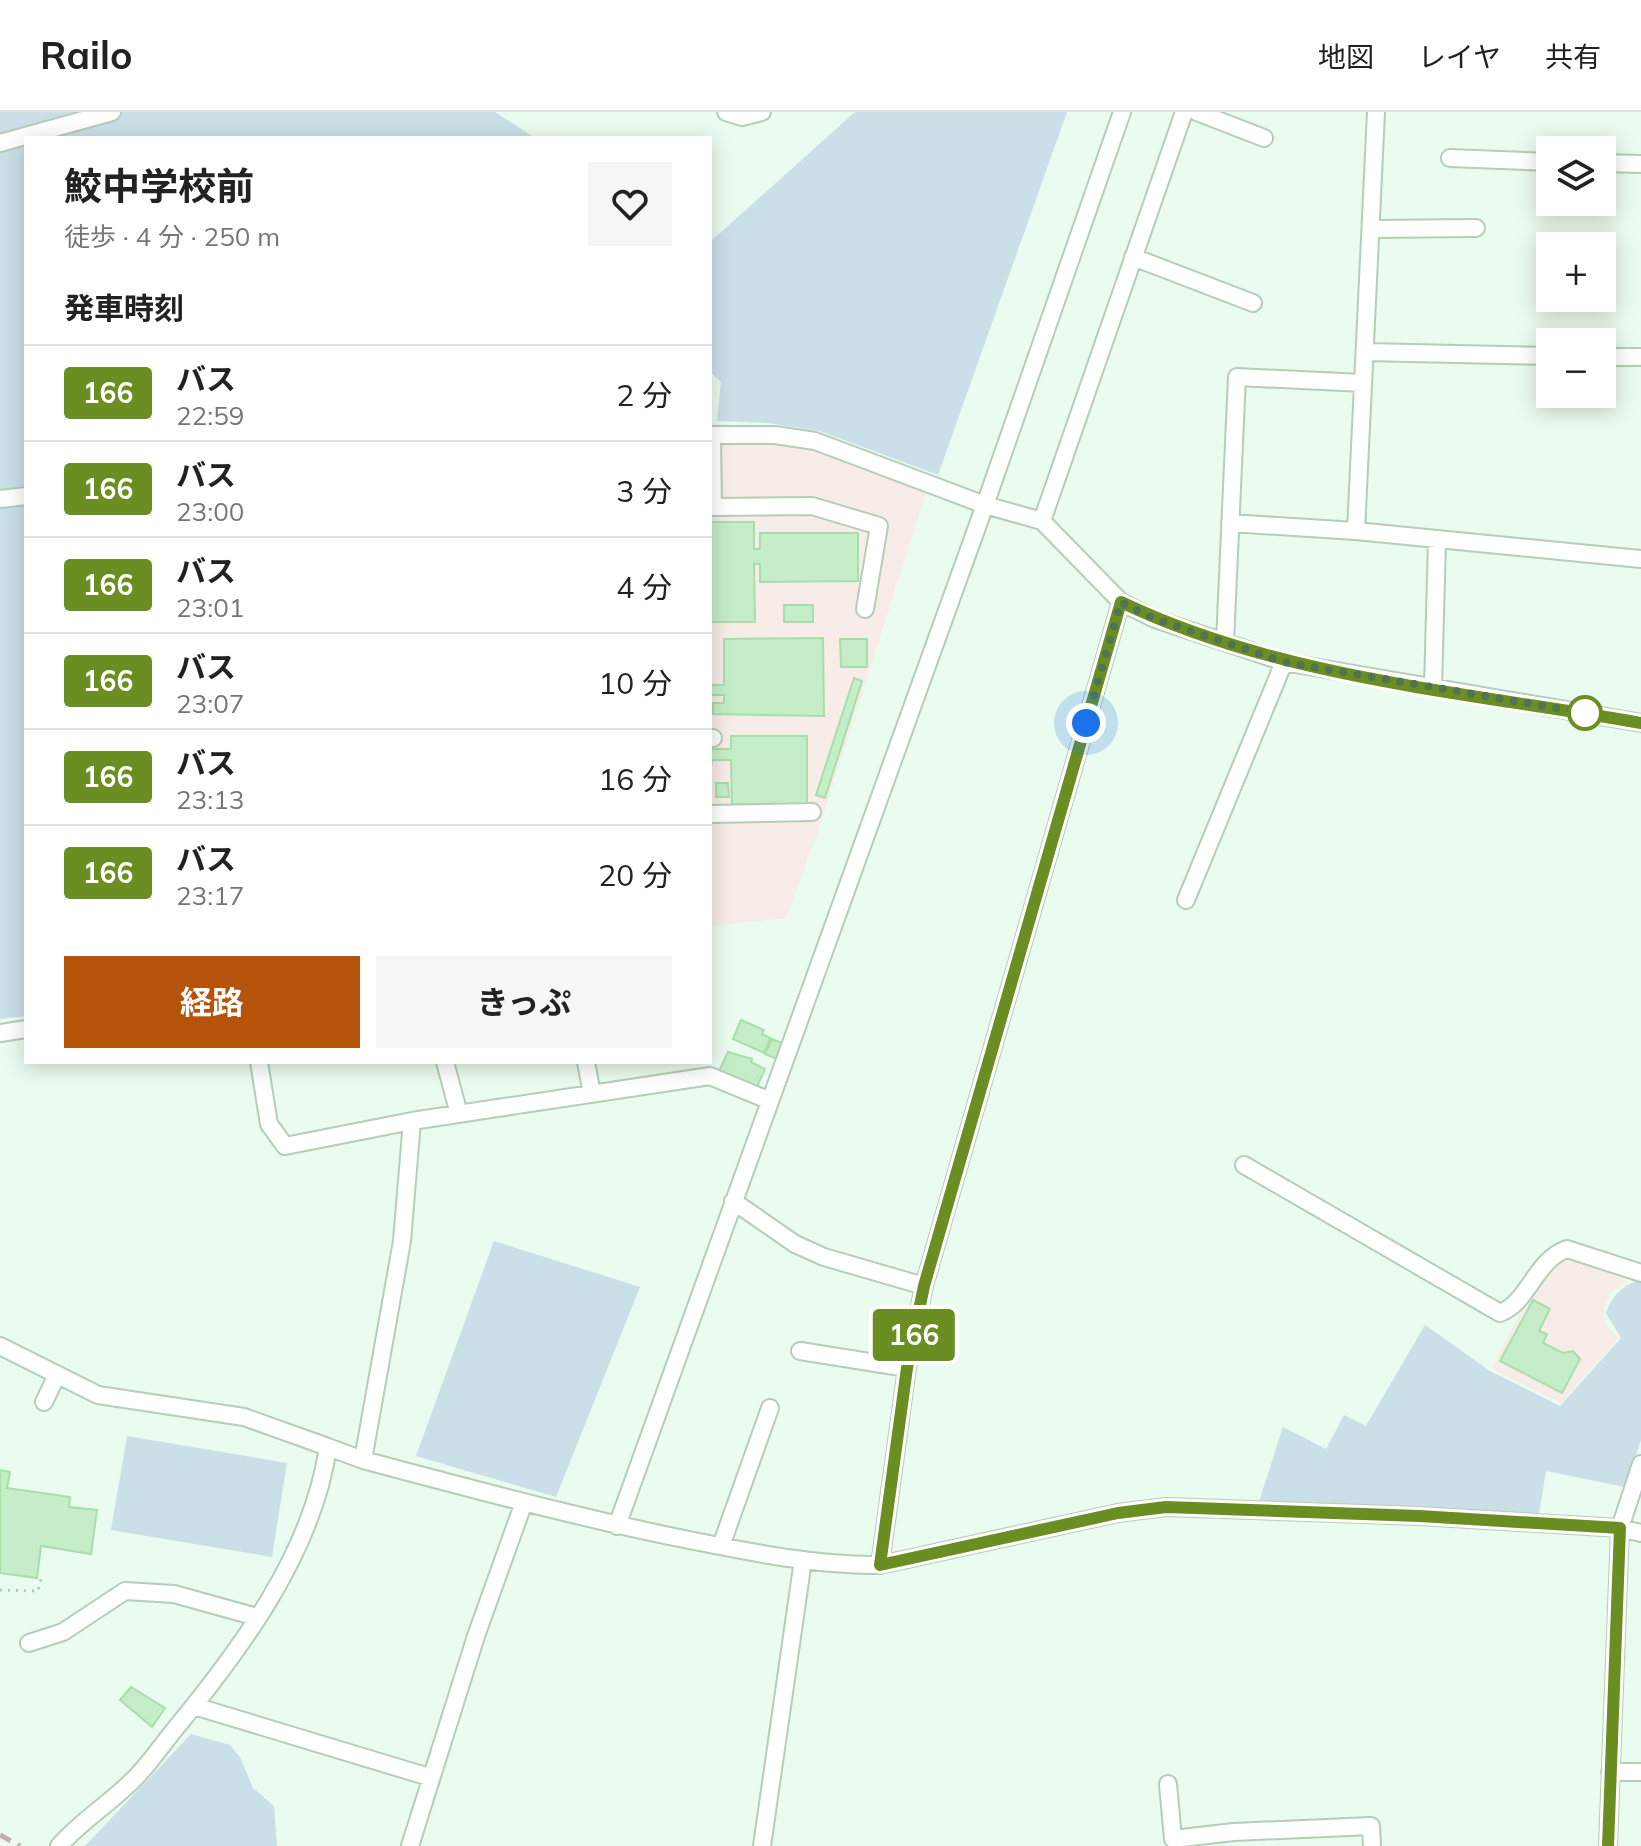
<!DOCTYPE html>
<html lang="ja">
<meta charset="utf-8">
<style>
body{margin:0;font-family:Mulish,"Noto Sans JP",sans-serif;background:#f6f6f6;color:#222;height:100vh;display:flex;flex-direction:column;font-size:30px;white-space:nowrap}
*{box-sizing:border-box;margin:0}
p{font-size:26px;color:#767676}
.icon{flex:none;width:44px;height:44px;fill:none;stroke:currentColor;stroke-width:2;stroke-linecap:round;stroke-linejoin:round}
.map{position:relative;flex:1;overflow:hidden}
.sheet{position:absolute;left:24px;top:24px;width:688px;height:928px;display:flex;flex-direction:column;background:#fff;border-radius:0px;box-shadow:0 4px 20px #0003}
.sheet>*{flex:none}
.badge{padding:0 16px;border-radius:6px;font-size:28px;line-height:52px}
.fabs{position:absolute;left:1536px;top:24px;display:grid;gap:16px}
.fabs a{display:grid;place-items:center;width:80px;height:80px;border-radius:0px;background:#fff;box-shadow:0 4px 20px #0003;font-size:40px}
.you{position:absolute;width:40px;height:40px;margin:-20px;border:6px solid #fff;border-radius:50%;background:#1a73e8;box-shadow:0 0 0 12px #1a73e833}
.map>.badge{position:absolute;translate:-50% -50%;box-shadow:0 0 0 4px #fff}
h2{padding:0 40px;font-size:30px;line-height:72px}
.round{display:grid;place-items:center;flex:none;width:84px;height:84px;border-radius:0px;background:#f6f6f6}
.overview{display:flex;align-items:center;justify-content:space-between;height:136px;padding:0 40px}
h1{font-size:38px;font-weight:700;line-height:60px}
.cta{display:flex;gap:16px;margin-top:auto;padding:16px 40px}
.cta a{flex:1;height:92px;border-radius:0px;background:#b45309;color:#fff;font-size:32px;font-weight:700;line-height:92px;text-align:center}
.cta a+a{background:#f6f6f6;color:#222}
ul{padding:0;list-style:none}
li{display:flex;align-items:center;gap:24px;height:96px;padding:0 40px;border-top:2px solid #e0e0e0}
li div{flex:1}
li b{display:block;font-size:30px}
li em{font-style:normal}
li .badge{min-width:88px;font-weight:700;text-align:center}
header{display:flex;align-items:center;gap:48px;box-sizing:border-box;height:112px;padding:0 40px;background:#fff;border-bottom:2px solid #e0e0e0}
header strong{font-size:38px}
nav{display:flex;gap:44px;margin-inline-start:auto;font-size:28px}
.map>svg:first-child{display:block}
</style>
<header>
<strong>Railo</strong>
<nav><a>地図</a><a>レイヤ</a><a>共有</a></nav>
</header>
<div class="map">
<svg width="1641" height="1734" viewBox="0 0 1641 1734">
<rect width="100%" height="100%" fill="#eafbef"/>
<path fill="#f7ece7" d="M 710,323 L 775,323 L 929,371 L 817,723 L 786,806 L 710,814 Z
M 1571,1146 L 1627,1169 L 1608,1183 L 1603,1202 L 1605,1212 L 1619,1226 L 1561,1291 L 1491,1256 L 1542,1161 Z"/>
<path fill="#cadfe8" d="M 0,0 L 495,0 L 535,26 L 26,26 L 26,904 L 0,907 Z
M 855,0 L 1067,0 L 938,363 L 820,319 L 768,311 L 717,309 L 721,270 L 710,260 L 710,130 Z
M 494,1129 L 640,1175 L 556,1385 L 416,1344 Z
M 1641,1168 L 1641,1328 L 1625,1375 L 1546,1359 L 1539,1402 L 1258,1393 L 1283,1315 L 1326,1337 L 1344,1303 L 1366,1314 L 1425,1213 L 1490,1259 L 1560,1294 L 1621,1226 L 1606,1201 C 1613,1183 1622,1173 1641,1168 Z
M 127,1324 L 287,1351 L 272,1445 L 111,1418 Z
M 191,1622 L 230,1633 L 240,1645 L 253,1676 L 274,1694 L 277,1734 L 85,1734 Z"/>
<path fill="#c5eec8" stroke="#a6dfaa" stroke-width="2" d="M 710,410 L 754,410 L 754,437 L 760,437 L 760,421 L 858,421 L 858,469 L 760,470 L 760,452 L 754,452 L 755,510 L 710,510 Z
M 784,493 L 813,493 L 813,510 L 784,510 Z
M 823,526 L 824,604 L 713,602 L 713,591 L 724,591 L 724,583 L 710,583 L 710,573 L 724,573 L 724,527 Z
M 840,527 L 867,527 L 867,555 L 841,555 Z
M 854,566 L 862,569 L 825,686 L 816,683 Z
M 731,624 L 807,624 L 807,692 L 732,692 L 731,648 L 712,648 L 710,664 L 710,637 L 731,637 Z
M 716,671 L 728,671 L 729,685 L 716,685 Z
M 741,908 L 764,918 L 762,922 L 770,926 L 764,941 L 733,927 Z
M 772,927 L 784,932 L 777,947 L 765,942 Z
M 728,940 L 752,947 L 751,950 L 765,957 L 757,975 L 719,959 Z
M 1533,1188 L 1550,1197 L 1539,1219 L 1547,1222 L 1543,1231 L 1563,1241 L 1573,1239 L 1580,1247 L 1562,1281 L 1500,1249 Z
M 0,1358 L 10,1360 L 7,1376 L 70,1385 L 69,1395 L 97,1398 L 91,1442 L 41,1434 L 37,1466 L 0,1461 Z
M 131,1575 L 165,1596 L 152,1615 L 120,1588 Z"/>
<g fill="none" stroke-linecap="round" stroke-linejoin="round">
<defs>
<path id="minor" d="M 726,0 L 742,5 L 762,0
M 1197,0 L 1264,26
M 0,31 L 112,0
M 1450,46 L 1550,50
M 1602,51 L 1641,52
M 1372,117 L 1476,116
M 1133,145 L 1253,191
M 1365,240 L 1550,244
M 1602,245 L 1641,245
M 710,323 L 775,323 L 815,329 L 985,393 L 1042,409 L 1121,490 L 1155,507 L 1284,550 L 1641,611
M 712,323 L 713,395 L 812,394 L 879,414 L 865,497
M 0,387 L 26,384
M 1042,409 L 1184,0
M 1230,411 L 1356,419 L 1641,447
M 1356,419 L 1376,0
M 1225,530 L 1237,265 L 1363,271
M 1433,575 L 1437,430
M 710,626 L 713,626
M 710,702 L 812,700
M 1186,788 L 1284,550
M 0,921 L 26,917
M 259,950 L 269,1012 L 285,1034 L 412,1009 L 710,964 L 768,988
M 445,950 L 459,1002
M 586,950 L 592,982
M 1244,1053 L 1500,1201 C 1529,1190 1535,1148 1567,1137 L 1641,1161
M 733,1089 L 795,1132 L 824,1145 L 924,1174
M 0,1234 L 98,1283 L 244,1305 L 328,1335 C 313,1440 241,1537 175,1617 C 161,1634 148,1654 132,1669 C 109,1692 81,1709 59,1734
M 800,1239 L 907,1256
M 44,1290 L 57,1263
M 328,1335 L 363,1348 C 473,1377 582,1407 694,1429 C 755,1441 818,1454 880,1453 L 1118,1401 L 1166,1395 L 1419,1404 L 1620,1416 L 1641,1421
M 363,1348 L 402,1129 L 412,1009
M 617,1414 L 985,393 L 1122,0
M 721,1434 L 770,1296
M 880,1453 L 907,1256 L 924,1174 L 1121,490
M 29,1531 L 63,1520 L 125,1479 L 174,1482 L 257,1505
M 194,1594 L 429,1665
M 1610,1660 L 1641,1660
M 1168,1672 L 1173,1727 L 1234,1720 L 1371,1714 L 1372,1734
M 410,1734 L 476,1524 L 524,1390
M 762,1734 L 803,1448
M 1608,1734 L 1620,1416 L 1641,1352"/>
</defs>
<use href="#minor" stroke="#b4ceb7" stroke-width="20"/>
<path stroke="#a7d3aa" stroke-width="3" stroke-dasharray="2 6" stroke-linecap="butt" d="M 0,1478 L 38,1479 L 41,1467"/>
<use href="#minor" stroke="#fff" stroke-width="16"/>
<path stroke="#c4afa9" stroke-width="5" stroke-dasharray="12 8" stroke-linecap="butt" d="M 0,1723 L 20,1734"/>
</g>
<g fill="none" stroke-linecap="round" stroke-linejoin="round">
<defs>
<path id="line" d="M 1608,1734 L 1620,1416 L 1419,1404 L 1166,1395 L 1118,1401 L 880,1453 L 907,1256 L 924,1174 L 1121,490 C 1282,567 1467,580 1641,611"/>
</defs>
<use href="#line" stroke="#fff" stroke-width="18"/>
<use href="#line" stroke="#6b8e23" stroke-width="12"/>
<path stroke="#507451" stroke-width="8" stroke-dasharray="0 14.4" d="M 1086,611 L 1121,490 L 1155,507 L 1284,550 L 1585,601"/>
</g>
<circle fill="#fff" stroke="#6b8e23" stroke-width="4" cx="1585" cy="601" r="16"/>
</svg>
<div class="fabs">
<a><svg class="icon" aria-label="layers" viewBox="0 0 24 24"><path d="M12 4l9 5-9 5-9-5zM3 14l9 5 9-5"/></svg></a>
<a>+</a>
<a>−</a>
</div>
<div class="you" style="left:1086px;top:611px"></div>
<b class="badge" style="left:914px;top:1223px;background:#6b8e23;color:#fff">166</b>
<section class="sheet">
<div class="overview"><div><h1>鮫中学校前</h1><p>徒歩 · 4 分 · 250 m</p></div><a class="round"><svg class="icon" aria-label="heart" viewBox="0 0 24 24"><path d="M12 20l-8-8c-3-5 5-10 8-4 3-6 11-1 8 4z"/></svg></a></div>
<h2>発車時刻</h2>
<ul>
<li><span class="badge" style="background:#6b8e23;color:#fff">166</span><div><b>バス</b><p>22:59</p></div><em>2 分</em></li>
<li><span class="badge" style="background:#6b8e23;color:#fff">166</span><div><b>バス</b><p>23:00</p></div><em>3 分</em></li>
<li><span class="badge" style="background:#6b8e23;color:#fff">166</span><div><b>バス</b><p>23:01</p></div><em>4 分</em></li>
<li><span class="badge" style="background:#6b8e23;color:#fff">166</span><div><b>バス</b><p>23:07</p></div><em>10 分</em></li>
<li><span class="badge" style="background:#6b8e23;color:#fff">166</span><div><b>バス</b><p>23:13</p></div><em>16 分</em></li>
<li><span class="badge" style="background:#6b8e23;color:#fff">166</span><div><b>バス</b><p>23:17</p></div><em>20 分</em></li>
</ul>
<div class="cta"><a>経路</a><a>きっぷ</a></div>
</section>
</div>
